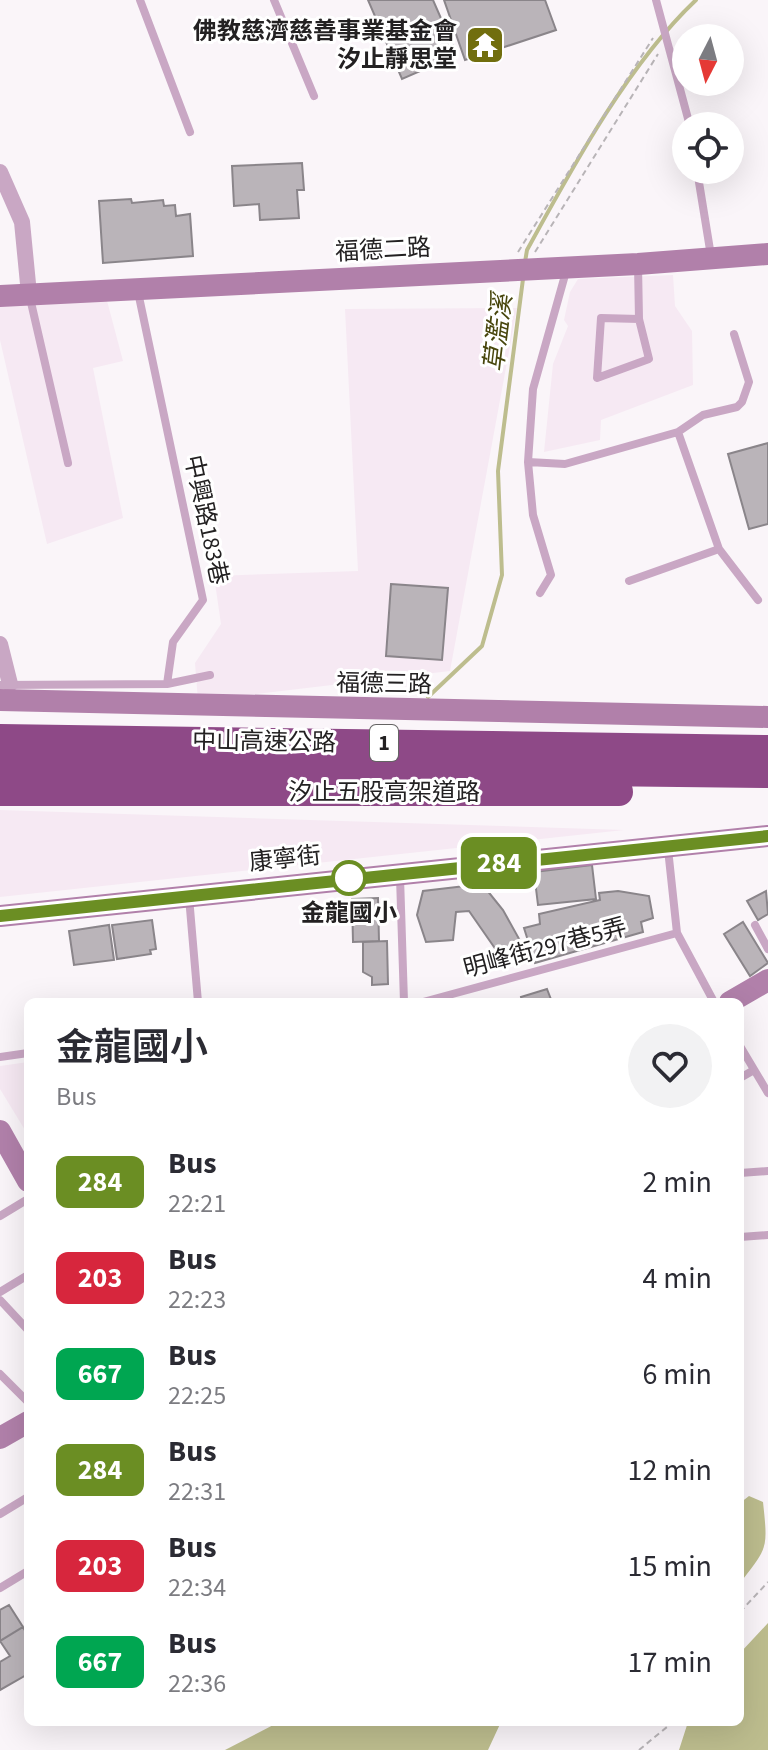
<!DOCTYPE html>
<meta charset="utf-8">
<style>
body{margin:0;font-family:"Source Sans 3","Noto Sans TC",sans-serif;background:#f2f2f3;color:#2b2b33;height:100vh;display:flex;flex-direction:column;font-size:30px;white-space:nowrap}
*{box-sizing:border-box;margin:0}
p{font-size:26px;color:#7c7c81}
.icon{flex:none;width:44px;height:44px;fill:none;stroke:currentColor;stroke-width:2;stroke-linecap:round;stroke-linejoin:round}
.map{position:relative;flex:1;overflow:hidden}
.panel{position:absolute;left:24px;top:998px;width:720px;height:728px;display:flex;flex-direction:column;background:#fff;border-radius:12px;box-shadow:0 8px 32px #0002}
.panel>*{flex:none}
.badge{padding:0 16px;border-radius:12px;font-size:28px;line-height:52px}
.needle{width:52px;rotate:186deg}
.fabs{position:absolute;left:672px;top:24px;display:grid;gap:16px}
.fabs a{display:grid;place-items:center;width:72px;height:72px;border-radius:50%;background:#fff;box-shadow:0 8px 32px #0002;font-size:40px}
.map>.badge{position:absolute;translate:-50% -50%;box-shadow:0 0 0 4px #fff}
.round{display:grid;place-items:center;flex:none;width:84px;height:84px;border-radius:42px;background:#f2f2f3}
.summary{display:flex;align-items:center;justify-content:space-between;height:136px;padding:0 32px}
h1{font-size:38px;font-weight:600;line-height:60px}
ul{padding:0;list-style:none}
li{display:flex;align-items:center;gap:24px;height:96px;padding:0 32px}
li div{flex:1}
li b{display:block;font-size:30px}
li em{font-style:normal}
li .badge{min-width:88px;font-weight:700;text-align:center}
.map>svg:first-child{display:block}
</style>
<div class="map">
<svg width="768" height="1750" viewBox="0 0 768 1750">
<rect width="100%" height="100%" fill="#faf5f9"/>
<path fill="#f6e9f3" d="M 673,275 L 675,306 L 692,331 L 693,385 L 601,420 L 600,440 L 544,452 L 553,364 L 568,326 L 564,320 L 570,292 L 578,279 Z
M 106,297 L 123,361 L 93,368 L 123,518 L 47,544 L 0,340 L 0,305 Z
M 517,308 L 450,671 L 198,701 L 195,663 L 221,624 L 214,576 L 358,571 L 345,309 Z
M 0,810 L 624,830 L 0,897 Z
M 28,1062 L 28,1135 L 0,1089 L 0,1066 Z"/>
<path fill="#bdbd8e" d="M 749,1496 L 763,1502 C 768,1549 768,1547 740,1583 L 740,1503 Z
M 768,1623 L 768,1750 L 679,1750 L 688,1722 L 740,1722 L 740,1653 Z
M 279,1722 L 501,1722 L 488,1750 L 225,1750 Z"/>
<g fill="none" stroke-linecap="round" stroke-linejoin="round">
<path stroke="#bdbd8e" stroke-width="4" d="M 525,262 L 527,250 C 572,168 628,64 696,0
M 428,697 L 482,646 L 502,575 L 498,471 L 523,279"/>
</g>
<path fill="#bab4b9" stroke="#8a858a" stroke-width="2" d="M 368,0 L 433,0 L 457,55 L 402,79 Z
M 444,0 L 545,0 L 556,30 L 465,60 Z
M 302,163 L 304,190 L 297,190 L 299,218 L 260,220 L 259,204 L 234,206 L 232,166 Z
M 131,199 L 132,203 L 163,200 L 164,206 L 175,205 L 176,216 L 190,214 L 193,256 L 103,263 L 99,201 Z
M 768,443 L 768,524 L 749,529 L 728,454 Z
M 391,584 L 448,588 L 442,660 L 386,656 Z
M 592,865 L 596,899 L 538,905 L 534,872 Z
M 482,884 L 503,910 L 523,946 L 501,957 L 469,911 L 456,912 L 453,940 L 426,942 L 417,915 L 423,891 Z
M 618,891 L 649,896 L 653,918 L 641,922 L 643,932 L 535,963 L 524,928 L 540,924 L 539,914 L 600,900 L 599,893 Z
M 766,891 L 768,914 L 758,920 L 747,901 Z
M 378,898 L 379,941 L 353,942 L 352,899 Z
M 152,920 L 156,949 L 150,950 L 151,954 L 117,959 L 112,925 Z
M 743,922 L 768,963 L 750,976 L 724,934 Z
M 109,925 L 114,960 L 74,965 L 69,931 Z
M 387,941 L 388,984 L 372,985 L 372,977 L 363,972 L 363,942 Z
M 547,989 L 552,1002 L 522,1002 L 521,997 Z
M 9,1605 L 23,1627 L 0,1641 L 0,1610 Z
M 23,1627 L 28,1636 L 28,1674 L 0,1690 L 0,1662 L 10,1656 L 0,1641 Z"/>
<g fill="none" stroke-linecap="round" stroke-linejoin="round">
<path stroke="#b8b4b7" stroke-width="2" stroke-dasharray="6 4" stroke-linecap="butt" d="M 518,252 L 653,38
M 535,252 L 658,54
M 740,1612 L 768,1582
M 639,1750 L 673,1722"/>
<path stroke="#c9a7c4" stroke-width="8" d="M 140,0 L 190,132
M 274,0 L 314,96
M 656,0 L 690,126
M 697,170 L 711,256
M 638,265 L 639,319 L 649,359 L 597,378 L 601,318 L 639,319
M 30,298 L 68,463
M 678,432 L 703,415 L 737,407 L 742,402 L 749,382 L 734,334
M 528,462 L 565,464 L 678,432 L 719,549 L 629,581
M 719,549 L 758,600
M 540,593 L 551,575 L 533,515 L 528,462 L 533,389 L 567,268
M 167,684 L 210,675
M 0,685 L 167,684 L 173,642 L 203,600 L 138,292
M 668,849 L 677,933 L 714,1002
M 400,877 L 404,1002
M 189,897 L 198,1002
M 755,925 L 768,949
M 423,1002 L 677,933
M 740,1046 L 768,1093
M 0,1057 L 28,1053
M 740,1078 L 754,1070
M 740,1173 L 768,1171
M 0,1216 L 28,1199
M 740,1237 L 768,1235
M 0,1292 L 28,1275
M 0,1300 L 28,1330
M 0,1374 L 28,1402
M 0,1514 L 28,1497
M 0,1588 L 28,1571"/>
<path stroke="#c9a7c4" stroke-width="16" d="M 0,172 L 22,222 L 29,294
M 0,644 L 10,684"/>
<path stroke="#b180aa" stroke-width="22" d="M 0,296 L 638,264 L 768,254
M 0,700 L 768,717
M 0,916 L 768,836
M 730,1002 L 768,980
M 0,1131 L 28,1181
M 0,1438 L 28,1422"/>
<path stroke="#8e4987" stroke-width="28" d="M 0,738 L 768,749
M 0,765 L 768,774
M 0,792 L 619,792"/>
</g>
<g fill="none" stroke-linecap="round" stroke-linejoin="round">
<defs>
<path id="line" d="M 0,916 L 768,836"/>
</defs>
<use href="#line" stroke="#fff" stroke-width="18"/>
<use href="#line" stroke="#6b8e23" stroke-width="12"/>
</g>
<defs>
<symbol id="temple-square" viewBox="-11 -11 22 22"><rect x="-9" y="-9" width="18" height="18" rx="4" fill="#716e0e" stroke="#fff"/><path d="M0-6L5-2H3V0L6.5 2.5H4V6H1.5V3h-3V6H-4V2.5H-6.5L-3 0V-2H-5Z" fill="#fff"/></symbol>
</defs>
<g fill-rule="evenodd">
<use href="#temple-square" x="463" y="23" width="44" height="44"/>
</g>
<circle fill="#fff" stroke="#6b8e23" stroke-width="4" cx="349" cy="878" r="16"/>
<g text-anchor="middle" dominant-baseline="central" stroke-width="6" stroke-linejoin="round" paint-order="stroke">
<rect fill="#fff" stroke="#656464" stroke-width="2" x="370" y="725" width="28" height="36" rx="6"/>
<g font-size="22" font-weight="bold" fill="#232122">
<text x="384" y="743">1</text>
</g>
<g font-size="24" font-weight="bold" fill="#232122" stroke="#fff" text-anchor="end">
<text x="457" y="31">佛教慈濟慈善事業基金會<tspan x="457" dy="28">汐止靜思堂</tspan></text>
</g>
<g font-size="24" fill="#232122" stroke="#fff">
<text transform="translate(383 250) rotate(-3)">福德二路</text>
<text transform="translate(206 520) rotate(78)">中興路183巷</text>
<text transform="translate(384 684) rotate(1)">福德三路</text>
<text transform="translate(264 742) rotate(1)">中山高速公路</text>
<text x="384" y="792">汐止五股高架道路</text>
<text transform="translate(285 859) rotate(-6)">康寧街</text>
<text transform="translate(545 948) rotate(-15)">明峰街297巷5弄</text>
</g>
<g font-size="24" font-weight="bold" fill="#232122" stroke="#fff">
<text x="349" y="913">金龍國小</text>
</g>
<g font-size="26" font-style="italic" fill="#48460d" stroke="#fff">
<text transform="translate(498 333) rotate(-83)">草濫溪</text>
</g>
</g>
</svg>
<div class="fabs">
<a><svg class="needle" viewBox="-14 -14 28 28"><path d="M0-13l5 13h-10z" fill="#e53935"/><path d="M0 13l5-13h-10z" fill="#7c7c81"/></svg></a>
<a><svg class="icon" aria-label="locate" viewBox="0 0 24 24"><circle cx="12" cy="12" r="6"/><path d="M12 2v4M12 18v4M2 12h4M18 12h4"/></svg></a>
</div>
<b class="badge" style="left:499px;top:863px;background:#6b8e23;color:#fff">284</b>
<section class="panel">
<div class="summary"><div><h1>金龍國小</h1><p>Bus</p></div><a class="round"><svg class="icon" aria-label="heart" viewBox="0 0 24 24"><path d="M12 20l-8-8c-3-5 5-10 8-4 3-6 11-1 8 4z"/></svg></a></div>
<ul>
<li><span class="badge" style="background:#6b8e23;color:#fff">284</span><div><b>Bus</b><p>22:21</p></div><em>2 min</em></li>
<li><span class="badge" style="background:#d7263d;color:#fff">203</span><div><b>Bus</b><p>22:23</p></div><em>4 min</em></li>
<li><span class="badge" style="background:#00a651;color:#fff">667</span><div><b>Bus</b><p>22:25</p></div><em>6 min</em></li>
<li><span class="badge" style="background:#6b8e23;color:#fff">284</span><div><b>Bus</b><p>22:31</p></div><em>12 min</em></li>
<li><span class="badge" style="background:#d7263d;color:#fff">203</span><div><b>Bus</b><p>22:34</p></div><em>15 min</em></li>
<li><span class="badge" style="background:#00a651;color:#fff">667</span><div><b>Bus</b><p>22:36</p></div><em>17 min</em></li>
</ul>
</section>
</div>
